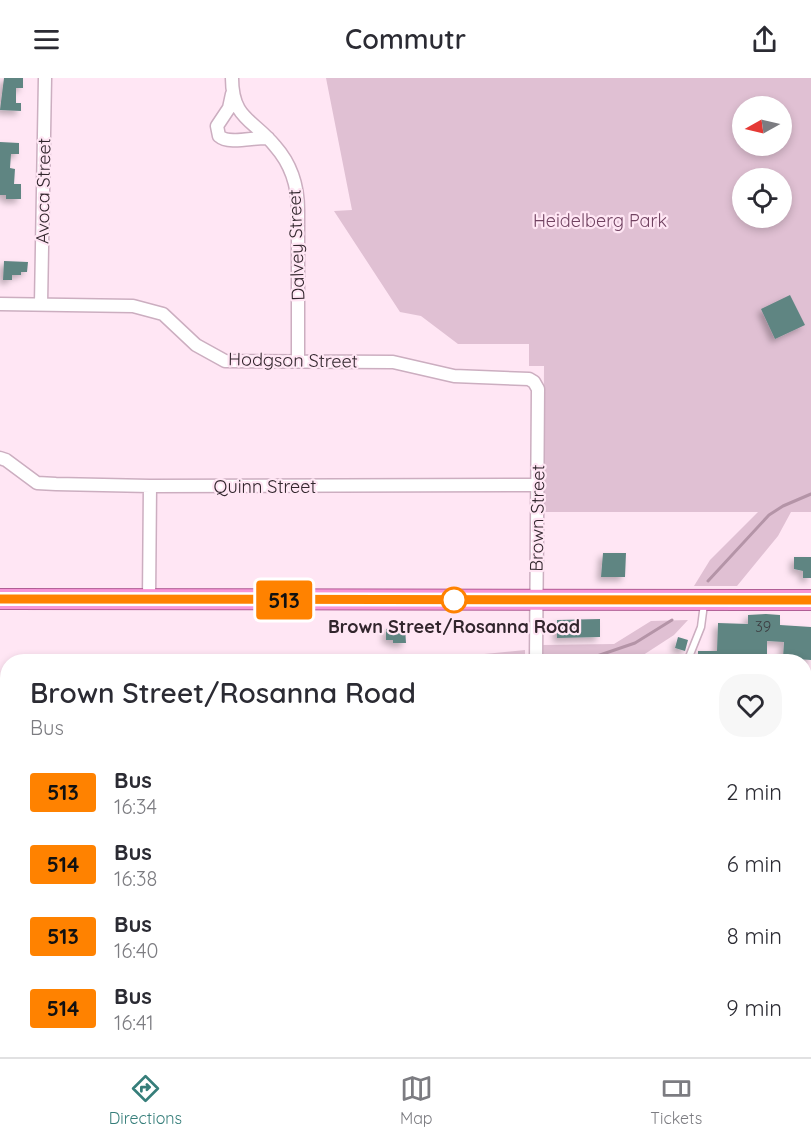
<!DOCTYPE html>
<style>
body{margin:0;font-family:Quicksand,sans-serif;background:#f7f7f7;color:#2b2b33;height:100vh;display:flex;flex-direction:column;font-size:22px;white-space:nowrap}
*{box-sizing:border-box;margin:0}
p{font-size:20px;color:#7c7c81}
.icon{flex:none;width:33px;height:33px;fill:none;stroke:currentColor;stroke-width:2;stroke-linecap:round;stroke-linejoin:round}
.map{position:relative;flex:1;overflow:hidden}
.details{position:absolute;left:0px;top:576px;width:812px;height:404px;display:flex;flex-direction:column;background:#fff;border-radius:24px 24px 0 0;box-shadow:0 3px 9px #0003}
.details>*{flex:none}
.badge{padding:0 12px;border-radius:4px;font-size:21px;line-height:39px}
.needle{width:39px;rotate:262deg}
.buttons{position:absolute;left:732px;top:18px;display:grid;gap:12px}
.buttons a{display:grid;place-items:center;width:60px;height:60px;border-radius:50%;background:#fff;box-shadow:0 3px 9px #0003;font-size:30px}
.map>.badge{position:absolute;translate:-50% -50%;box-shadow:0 0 0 3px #fff}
.round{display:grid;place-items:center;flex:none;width:63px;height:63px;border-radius:24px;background:#f7f7f7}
.overview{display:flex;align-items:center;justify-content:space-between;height:102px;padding:0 30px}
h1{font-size:28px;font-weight:600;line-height:45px}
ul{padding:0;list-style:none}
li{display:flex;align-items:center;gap:18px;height:72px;padding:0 30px}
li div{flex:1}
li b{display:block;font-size:22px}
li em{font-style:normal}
li .badge{min-width:66px;font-weight:700;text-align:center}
header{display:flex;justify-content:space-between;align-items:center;height:78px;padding:0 30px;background:#fff;font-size:27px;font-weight:600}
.tabs{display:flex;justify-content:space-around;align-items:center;height:84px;border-top:2px solid #e1e1e2;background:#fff;font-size:16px;color:#7c7c81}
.tabs a{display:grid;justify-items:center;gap:3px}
.tabs .current{color:#367e7a}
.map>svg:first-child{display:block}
</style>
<header><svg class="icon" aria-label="menu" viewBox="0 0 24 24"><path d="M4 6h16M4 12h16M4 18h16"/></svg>Commutr<svg class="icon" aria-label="share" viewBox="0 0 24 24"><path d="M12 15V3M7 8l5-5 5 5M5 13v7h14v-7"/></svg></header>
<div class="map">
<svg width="811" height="979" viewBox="0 0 811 979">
<defs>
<filter id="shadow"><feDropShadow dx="-4" dy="4" stdDeviation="3" flood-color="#0004"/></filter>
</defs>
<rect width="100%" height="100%" fill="#ffe6f4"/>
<path fill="#e0c0d3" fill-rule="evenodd" d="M 326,0 L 811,0 L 811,434 L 791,434 L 778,458 L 737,508 L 694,508 L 710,482 L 758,434 L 543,434 L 544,288 L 529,288 L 529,266 L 458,266 L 421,238 L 400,234 L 334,133 L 352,132 ZM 742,28 L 782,28 L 782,68 L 742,68 ZM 742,100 L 782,100 L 782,140 L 742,140 Z
M 688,542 L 674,557 L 634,583 L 542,583 L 542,567 L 614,566 L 651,543 Z
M 525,572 L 525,583 L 433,583 L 433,581 Z
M 7,674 L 7,702 L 3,707 L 2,679 Z"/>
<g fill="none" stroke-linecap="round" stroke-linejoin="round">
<path stroke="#b494a7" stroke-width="3" d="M 708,503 L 769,437 L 783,428 L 811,416
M 551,579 L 597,578 L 635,565 L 672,542
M 495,584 L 521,578"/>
</g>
<path fill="#5f8582" filter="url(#shadow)" d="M 4,0 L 23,0 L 23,10 L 16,10 L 16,25 L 21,25 L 21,33 L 0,32 Z
M 0,64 L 19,65 L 19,76 L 11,76 L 10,90 L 15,91 L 14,106 L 21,106 L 21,121 L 6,121 L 6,117 L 0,117 Z
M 4,183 L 28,184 L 27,194 L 21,194 L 21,197 L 12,197 L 12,202 L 3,202 Z
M 790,217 L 805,247 L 775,261 L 761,231 Z
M 603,475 L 626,475 L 625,499 L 601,499 Z
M 794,479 L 811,479 L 811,500 L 803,500 L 803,493 L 794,491 Z
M 766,536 L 780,537 L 780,547 L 811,549 L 811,582 L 783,580 L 784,564 L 767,563 L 767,584 L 727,582 L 727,584 L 698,584 L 698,573 L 717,573 L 718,545 L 748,546 L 748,537 Z
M 600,541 L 600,559 L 557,560 L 557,542 Z
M 392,550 L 405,550 L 406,565 L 393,565 L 393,562 L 386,562 L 386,551 Z
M 678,559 L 688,562 L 685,573 L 675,570 Z"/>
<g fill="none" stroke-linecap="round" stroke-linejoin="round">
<defs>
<path id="service" d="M 687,584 L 701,549 L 704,526"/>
<path id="minor" d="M 232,0 C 232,41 253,41 275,68 C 291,86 298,109 298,132 L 298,282
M 232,16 L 229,30 L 217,48 L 219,58 C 229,67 254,59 268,60
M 0,226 L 133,228 L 163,236 L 196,267 L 225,283 L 393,284 L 454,298 L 529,301 L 534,304 L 538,311 L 536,584
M 41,226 L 45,0
M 0,380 L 6,382 L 37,405 L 56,406 L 150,408 L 538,407
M 149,522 L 150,408
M 533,972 L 533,979
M 55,979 L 55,972
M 161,979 L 259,972
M 450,979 L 450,972"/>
<path id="tertiary" d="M 0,847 L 8,847
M 804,847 L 811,846"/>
<path id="trunk" d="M 0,521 L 811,522"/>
</defs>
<use href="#service" stroke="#ccaec0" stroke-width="9"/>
<use href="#minor" stroke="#ccaec0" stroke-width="15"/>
<use href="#tertiary" stroke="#ccaec0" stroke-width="16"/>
<use href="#trunk" stroke="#b15e95" stroke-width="22"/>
<use href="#service" stroke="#fff" stroke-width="6"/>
<use href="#minor" stroke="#fff" stroke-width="12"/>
<use href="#tertiary" stroke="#fff" stroke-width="14"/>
<use href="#trunk" stroke="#f796d7" stroke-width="20"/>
</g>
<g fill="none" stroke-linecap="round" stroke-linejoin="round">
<defs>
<path id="line" d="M 0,521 L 811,522"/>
</defs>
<use href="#line" stroke="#fff" stroke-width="14"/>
<use href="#line" stroke="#ff8200" stroke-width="9"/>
</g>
<circle fill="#fff" stroke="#ff8200" stroke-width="3" cx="454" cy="522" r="12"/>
<g text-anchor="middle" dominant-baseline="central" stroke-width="4.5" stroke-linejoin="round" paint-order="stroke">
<g font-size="15" fill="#3d3e42">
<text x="763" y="548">39</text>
</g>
<g font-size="18" fill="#32262d" stroke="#ffe6f4">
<text transform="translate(43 113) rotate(-89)">Avoca Street</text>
<text transform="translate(296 167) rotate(-92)">Dalvey Street</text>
<text transform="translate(293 282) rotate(1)">Hodgson Street</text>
<text x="265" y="408">Quinn Street</text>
<text transform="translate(537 440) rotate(-89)">Brown Street</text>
</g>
<g font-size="18" fill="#714361" stroke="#ffe6f4">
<text x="600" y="142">Heidelberg Park</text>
</g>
<g font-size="18" font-weight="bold" fill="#32262d" stroke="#ffe6f4">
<text x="454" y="548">Brown Street/Rosanna Road</text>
</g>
</g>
</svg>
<div class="buttons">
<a><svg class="needle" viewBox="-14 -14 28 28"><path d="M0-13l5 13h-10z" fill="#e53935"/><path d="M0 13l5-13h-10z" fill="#7c7c81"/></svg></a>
<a><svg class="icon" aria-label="locate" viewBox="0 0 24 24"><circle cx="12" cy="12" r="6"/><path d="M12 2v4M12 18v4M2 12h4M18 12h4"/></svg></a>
</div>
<b class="badge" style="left:284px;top:522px;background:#ff8200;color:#111">513</b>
<section class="details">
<div class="overview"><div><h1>Brown Street/Rosanna Road</h1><p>Bus</p></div><a class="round"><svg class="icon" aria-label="heart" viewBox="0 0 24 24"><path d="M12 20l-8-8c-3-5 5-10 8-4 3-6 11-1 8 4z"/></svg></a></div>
<ul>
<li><span class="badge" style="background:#ff8200;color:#111">513</span><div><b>Bus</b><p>16:34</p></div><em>2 min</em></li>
<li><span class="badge" style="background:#ff8200;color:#111">514</span><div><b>Bus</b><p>16:38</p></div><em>6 min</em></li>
<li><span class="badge" style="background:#ff8200;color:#111">513</span><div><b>Bus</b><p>16:40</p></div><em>8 min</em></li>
<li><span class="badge" style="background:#ff8200;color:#111">514</span><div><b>Bus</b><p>16:41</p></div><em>9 min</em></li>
</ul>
</section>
</div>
<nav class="tabs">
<a class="current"><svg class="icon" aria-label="directions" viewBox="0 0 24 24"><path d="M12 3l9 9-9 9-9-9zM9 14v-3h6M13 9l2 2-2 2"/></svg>Directions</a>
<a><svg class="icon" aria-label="map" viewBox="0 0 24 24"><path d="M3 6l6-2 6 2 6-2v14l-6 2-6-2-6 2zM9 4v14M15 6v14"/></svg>Map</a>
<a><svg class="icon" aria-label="tickets" viewBox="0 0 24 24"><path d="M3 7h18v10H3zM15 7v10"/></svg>Tickets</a>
</nav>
